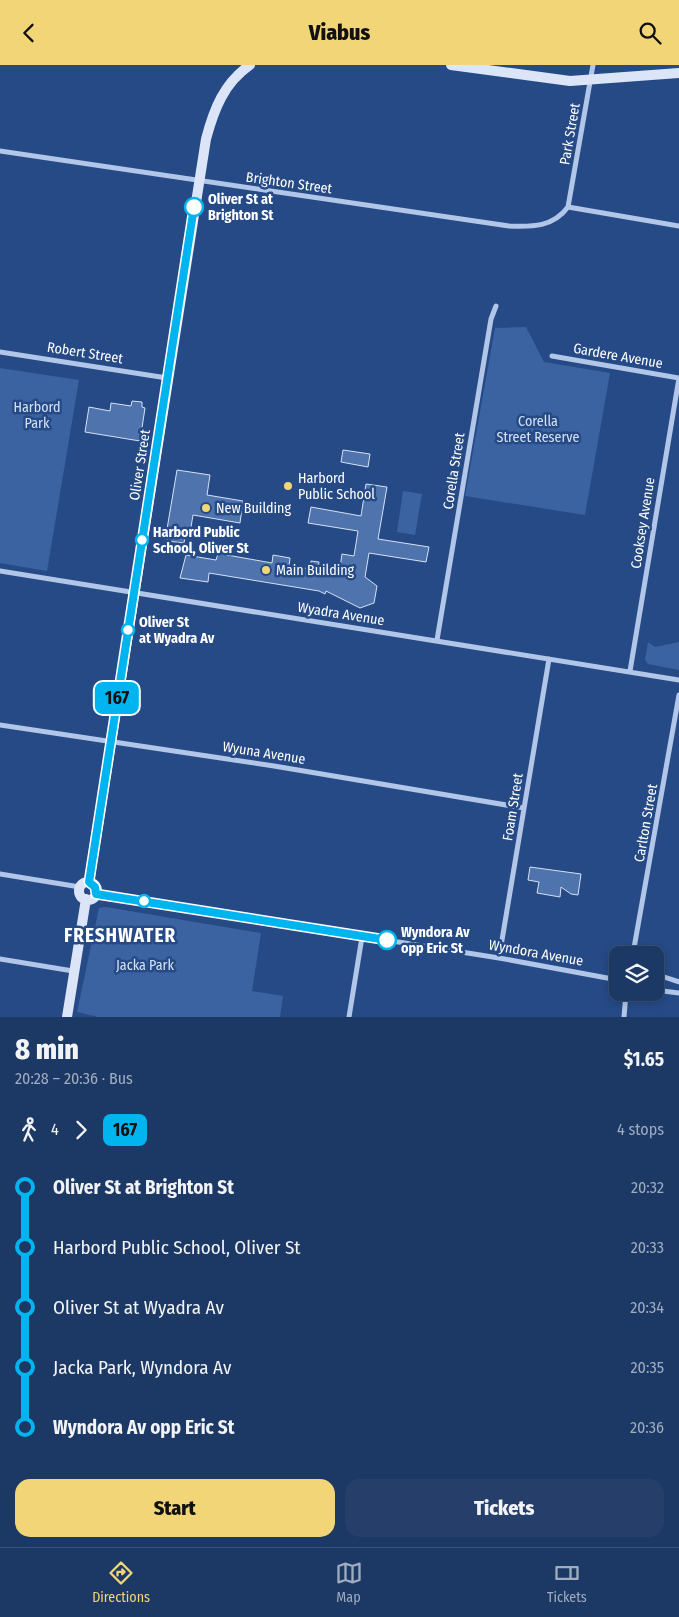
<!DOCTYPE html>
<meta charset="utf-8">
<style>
body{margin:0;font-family:"Fira Sans Condensed",sans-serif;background:#253f6a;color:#f1f3f6;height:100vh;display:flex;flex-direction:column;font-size:19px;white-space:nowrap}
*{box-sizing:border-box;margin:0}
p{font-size:16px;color:#a0acbf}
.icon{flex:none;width:28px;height:28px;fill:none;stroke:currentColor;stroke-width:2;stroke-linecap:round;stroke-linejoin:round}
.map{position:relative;height:952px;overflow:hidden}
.panel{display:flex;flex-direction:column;background:#1c3864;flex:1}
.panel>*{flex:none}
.badge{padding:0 10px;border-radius:8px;font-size:18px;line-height:32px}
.controls{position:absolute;left:609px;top:881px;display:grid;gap:10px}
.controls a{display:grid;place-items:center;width:55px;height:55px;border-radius:10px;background:#1c3864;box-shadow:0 2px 8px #0003,0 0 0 1px #3a5278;font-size:25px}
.map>.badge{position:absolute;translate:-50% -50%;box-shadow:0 0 0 2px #fff}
.legs{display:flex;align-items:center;gap:8px;height:55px;padding:0 15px;font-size:16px}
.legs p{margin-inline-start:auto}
.head{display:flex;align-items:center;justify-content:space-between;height:85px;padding:0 15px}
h1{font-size:28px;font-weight:800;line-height:38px}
.primary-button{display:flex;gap:10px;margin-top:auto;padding:10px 15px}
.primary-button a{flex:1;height:58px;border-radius:15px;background:#f1d576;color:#111;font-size:20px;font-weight:800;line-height:58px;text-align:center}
.primary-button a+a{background:#253f6a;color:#f1f3f6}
ul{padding:0 15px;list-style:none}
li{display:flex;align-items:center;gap:18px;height:60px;font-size:19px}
li i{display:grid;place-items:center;width:8px;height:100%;margin:0 6px;background:currentColor}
li i::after{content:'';width:12px;height:12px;margin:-6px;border:4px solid;border-radius:50%;background:#1c3864}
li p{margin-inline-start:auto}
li:first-child i{background:linear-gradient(#0000 50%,currentColor 0)}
li:last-child i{background:linear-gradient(currentColor 50%,#0000 0)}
header{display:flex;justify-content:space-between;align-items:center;height:65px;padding:0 15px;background:#f1d576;color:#111;font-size:22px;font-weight:800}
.tabs{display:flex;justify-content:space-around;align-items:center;height:70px;border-top:1px solid #3a5278;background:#1c3864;font-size:14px;color:#a0acbf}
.tabs a{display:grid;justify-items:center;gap:2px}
.tabs .selected{color:#f1d576}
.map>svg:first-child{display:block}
</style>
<header><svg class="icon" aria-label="back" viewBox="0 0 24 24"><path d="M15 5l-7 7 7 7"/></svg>Viabus<svg class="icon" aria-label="search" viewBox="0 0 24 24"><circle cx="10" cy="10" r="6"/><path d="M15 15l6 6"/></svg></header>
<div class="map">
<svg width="679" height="952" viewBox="0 0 679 952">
<rect width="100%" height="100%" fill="#264a85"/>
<path fill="#3b63a2" d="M 526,262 L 544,297 L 610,308 L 585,450 L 465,431 L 495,263 Z
M 0,303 L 79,315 L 47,506 L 0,498 Z
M 403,426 L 422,429 L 415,470 L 397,467 Z
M 648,577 L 655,582 L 679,577 L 679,605 L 648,599 L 645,595 Z
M 106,842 L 261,868 L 252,926 L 283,931 L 280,952 L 98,952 L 77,947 L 99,843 Z"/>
<path fill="#4f73ad" stroke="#d4e2f6" d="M 132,336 L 142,337 L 142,342 L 145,343 L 140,376 L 85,367 L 89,342 L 110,346 L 111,338 L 131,341 Z
M 343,385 L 370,389 L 368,402 L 341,397 Z
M 177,405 L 210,410 L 207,430 L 243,436 L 240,458 L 193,450 L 189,474 L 185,472 L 184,478 L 167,476 L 168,470 L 166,470 Z
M 366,419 L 387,422 L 378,474 L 429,482 L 426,497 L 369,488 L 365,512 L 377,521 L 374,538 L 360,543 L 326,526 L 325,529 L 319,526 L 209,508 L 208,517 L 180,513 L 186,490 L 216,495 L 221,479 L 229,480 L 227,490 L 272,498 L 273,490 L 290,493 L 289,501 L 310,504 L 311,496 L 319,497 L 318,505 L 339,509 L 342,489 L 354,491 L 358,466 L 308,458 L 311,442 L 361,451 Z
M 530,802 L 581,809 L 578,830 L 571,829 L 561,822 L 560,832 L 537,828 L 539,817 L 528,815 Z"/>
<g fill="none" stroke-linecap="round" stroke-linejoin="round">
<path stroke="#b1c6e8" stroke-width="5" d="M 0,86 L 509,161 C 533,162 553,162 568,142 L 593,0
M 568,142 L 679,161
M 0,287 L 167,313
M 552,291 L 679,313
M 0,506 L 679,615
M 437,575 L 491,254 L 496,241
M 630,606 L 679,313
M 0,660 L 274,701 L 524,743
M 0,809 L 80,822
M 96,829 L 499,893 L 618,915
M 635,890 L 634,883 L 679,630
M 499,893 L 549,594
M 0,894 L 73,906
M 655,909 L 679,917
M 655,925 L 679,928
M 349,952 L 362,872
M 624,952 L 626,928"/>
<path stroke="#dbe5f7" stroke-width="10" d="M 451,0 L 570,16 L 679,8
M 89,817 L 206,74 C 214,44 224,18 250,0
M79 826a9 9 0 1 1 18 0a9 9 0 1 1-18 0Z
M 67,952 L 86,834"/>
</g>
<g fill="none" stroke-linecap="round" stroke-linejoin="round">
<defs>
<path id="line-1" d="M 194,142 L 89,817 L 95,822 L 96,829 L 387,875"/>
</defs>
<use href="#line-1" stroke="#fff" stroke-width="11"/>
<use href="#line-1" stroke="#00b5ef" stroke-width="8"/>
</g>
<g fill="#fff" stroke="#00b5ef" stroke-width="2.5">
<circle cx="194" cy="142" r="9"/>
<circle cx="142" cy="475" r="6"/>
<circle cx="128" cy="565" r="6"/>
<circle cx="144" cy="836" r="6"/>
<circle cx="387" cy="875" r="9"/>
</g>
<g fill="#f1d576" stroke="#264a85" stroke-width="2">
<circle cx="288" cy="421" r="5"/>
<circle cx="206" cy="443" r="5"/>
<circle cx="266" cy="505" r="5"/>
</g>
<g text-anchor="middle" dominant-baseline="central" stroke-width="5" stroke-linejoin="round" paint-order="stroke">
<g font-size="14" fill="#fff" stroke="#264a85">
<text transform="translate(570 69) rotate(-80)">Park Street</text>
<text transform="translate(289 118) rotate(8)">Brighton Street</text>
<text transform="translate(85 288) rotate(9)">Robert Street</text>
<text transform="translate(618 291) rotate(10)">Gardere Avenue</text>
<text transform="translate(140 400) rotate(-81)">Oliver Street</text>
<text transform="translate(454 406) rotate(-81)">Corella Street</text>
<text transform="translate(643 458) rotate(-81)">Cooksey Avenue</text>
<text transform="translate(341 549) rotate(9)">Wyadra Avenue</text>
<text transform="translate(264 688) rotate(9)">Wyuna Avenue</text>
<text transform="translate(513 742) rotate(-81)">Foam Street</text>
<text transform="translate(646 758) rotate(-80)">Carlton Street</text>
<text transform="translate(536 888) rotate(10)">Wyndora Avenue</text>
</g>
<g font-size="14" font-weight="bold" fill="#fff" stroke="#264a85" text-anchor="start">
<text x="208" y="134">Oliver St at<tspan x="208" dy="16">Brighton St</tspan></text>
<text x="153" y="467">Harbord Public<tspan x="153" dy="16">School, Oliver St</tspan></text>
<text x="139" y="557">Oliver St<tspan x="139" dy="16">at Wyadra Av</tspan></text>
<text x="401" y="867">Wyndora Av<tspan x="401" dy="16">opp Eric St</tspan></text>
</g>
<g font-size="14" fill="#d4e2f6" stroke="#264a85">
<text x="37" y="342">Harbord<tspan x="37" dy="16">Park</tspan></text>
<text x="538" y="356">Corella<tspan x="538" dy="16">Street Reserve</tspan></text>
<text x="145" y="900">Jacka Park</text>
</g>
<g font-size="14" fill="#fff" stroke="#264a85" text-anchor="start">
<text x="298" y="413">Harbord<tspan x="298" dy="16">Public School</tspan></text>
<text x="216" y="443">New Building</text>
<text x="276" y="505">Main Building</text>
</g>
<g font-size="19" font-weight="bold" letter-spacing="1" fill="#fff" stroke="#264a85">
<text x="120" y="870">FRESHWATER</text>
</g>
</g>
</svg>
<div class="controls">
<a><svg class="icon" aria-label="layers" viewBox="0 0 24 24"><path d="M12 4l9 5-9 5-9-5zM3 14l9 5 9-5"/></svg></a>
</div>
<b class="badge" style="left:117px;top:633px;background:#00b5ef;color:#111">167</b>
</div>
<section class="panel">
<div class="head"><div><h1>8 min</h1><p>20:28 – 20:36 · Bus</p></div><b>$1.65</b></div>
<div class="legs"><svg class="icon" aria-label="walk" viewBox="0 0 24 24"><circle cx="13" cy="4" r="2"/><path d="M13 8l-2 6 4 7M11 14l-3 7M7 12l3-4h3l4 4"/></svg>4<svg class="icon" aria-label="forward" viewBox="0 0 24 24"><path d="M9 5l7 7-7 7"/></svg><b class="badge" style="background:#00b5ef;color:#111">167</b><p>4 stops</p></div>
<ul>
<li><i style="color:#00b5ef"></i><b>Oliver St at Brighton St</b><p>20:32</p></li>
<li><i style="color:#00b5ef"></i><span>Harbord Public School, Oliver St</span><p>20:33</p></li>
<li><i style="color:#00b5ef"></i><span>Oliver St at Wyadra Av</span><p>20:34</p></li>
<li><i style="color:#00b5ef"></i><span>Jacka Park, Wyndora Av</span><p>20:35</p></li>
<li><i style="color:#00b5ef"></i><b>Wyndora Av opp Eric St</b><p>20:36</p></li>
</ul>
<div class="primary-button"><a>Start</a><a>Tickets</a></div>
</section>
<nav class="tabs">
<a class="selected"><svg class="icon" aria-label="directions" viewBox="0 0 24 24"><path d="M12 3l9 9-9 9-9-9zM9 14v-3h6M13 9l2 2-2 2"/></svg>Directions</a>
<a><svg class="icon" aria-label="map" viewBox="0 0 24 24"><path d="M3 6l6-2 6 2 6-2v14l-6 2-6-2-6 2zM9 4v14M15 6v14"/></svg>Map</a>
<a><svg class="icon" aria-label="tickets" viewBox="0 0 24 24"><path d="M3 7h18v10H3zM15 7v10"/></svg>Tickets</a>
</nav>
